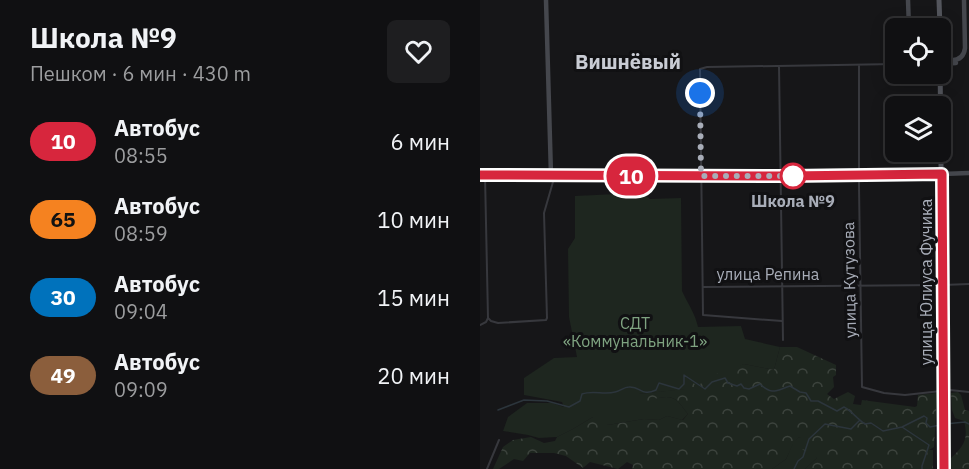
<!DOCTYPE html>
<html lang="ru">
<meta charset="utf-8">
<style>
body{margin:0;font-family:"IBM Plex Sans",sans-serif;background:#1e1e20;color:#f1f3f6;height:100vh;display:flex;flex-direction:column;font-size:22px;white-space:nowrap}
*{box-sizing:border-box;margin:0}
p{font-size:20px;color:#9c9d9f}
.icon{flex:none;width:33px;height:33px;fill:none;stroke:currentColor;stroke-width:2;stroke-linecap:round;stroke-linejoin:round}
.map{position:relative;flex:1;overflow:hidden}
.details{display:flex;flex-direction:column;background:#101012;width:480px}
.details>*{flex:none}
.badge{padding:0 12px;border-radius:20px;font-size:21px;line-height:39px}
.controls{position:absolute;left:405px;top:18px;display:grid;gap:12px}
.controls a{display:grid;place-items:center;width:66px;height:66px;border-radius:9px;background:#101012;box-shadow:0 3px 15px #0003,0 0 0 2px #303032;font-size:30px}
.you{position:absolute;width:30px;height:30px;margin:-15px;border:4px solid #fff;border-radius:50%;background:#1a73e8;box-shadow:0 0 0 9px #1a73e833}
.map>.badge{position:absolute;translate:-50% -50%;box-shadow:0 0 0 3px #fff}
.round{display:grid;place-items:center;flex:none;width:63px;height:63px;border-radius:9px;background:#1e1e20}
.headline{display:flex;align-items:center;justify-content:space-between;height:102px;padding:0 30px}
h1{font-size:28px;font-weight:700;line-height:45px}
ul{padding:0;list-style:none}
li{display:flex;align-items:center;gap:18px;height:78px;padding:0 30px}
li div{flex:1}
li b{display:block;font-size:22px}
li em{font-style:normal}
li .badge{min-width:66px;font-weight:700;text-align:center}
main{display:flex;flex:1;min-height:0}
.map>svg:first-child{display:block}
</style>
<main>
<section class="details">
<div class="headline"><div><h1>Школа №9</h1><p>Пешком · 6 мин · 430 m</p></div><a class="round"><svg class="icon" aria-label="heart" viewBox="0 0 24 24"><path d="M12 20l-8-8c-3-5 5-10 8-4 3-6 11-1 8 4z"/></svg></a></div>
<ul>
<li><span class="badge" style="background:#d7263d;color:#fff">10</span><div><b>Автобус</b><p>08:55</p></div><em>6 мин</em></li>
<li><span class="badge" style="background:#f58220;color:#111">65</span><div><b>Автобус</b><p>08:59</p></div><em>10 мин</em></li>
<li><span class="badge" style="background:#0072bc;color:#fff">30</span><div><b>Автобус</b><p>09:04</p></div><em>15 мин</em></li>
<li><span class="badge" style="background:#8b5e3c;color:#fff">49</span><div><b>Автобус</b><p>09:09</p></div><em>20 мин</em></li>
</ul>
</section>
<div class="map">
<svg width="489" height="469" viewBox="0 0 489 469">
<defs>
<pattern id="forest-crowns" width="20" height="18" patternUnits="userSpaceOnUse" patternTransform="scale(1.5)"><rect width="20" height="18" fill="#1e261f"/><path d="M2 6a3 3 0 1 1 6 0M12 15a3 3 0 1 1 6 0" fill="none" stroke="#3c433d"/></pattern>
</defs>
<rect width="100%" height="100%" fill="#161618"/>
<path fill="#1e261f" d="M 152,191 L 161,192 L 170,199 L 201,198 L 202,291 C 208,304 215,313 218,327 L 261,326 L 265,339 L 300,347 L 294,370 L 264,364 L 218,388 L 159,394 L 178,408 L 173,399 C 194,394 196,398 208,414 L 202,420 L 187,416 L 179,420 L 164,419 L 128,425 L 113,417 L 93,429 L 77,437 L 59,438 L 48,435 L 23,431 L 28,417 L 47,403 L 72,403 L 84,407 L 82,402 L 44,395 L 44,378 L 74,358 L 97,357 L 89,317 L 88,249 L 95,238 L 95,196 L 137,194 Z
M 319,437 L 324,439 L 337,458 L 325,469 L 292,469 L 306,459 L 313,443 Z"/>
<path fill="url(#forest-crowns)" d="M 300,347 L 317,347 L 356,365 L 356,375 L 353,377 L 354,387 L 347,394 L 354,399 L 368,392 L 375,396 L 373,404 L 381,405 L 382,400 L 435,407 L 437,406 L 438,395 L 457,393 L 454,447 L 449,450 L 453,450 L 453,469 L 325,469 L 337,458 L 332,454 L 331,450 L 325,451 L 322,449 L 324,440 L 319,437 L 313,444 L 306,459 L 292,469 L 152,469 L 153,465 L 147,462 L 138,469 L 110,462 L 103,468 L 86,456 L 74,453 L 50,453 L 43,461 L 34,459 L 19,469 L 13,469 L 23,447 L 33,440 L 51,437 L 64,443 L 75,441 L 77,437 L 93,429 L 113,417 L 121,417 L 128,425 L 164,419 L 179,420 L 187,416 L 203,420 L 208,414 C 196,398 194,394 174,399 L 179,408 L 162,409 L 158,404 L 159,394 L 205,389 L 209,379 L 218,387 L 225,378 L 264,364 L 294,370 Z
M 478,392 L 481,395 L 485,410 L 489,411 L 489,469 L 469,469 L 470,459 C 483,447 489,440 484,421 L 475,418 L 472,410 L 471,393 Z"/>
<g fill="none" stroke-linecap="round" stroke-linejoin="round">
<path stroke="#2c353c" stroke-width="1.5" d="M 18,410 L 44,400 L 67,401 L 89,407 L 100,401 L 102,394 C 113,390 124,395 135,392 C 140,391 144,387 149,387 C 161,386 161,397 176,390 L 179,383 L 199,389 L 204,384 L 204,375 L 225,389 L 232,382 L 245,378 L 248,383 L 257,386 L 261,384 L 264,388 L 269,389 L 280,384 C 292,396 297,390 310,386 L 320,392 L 326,393 L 331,401 L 338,401 L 357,411 L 364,407 C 372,411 377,419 385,424 L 391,423 L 403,431 L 422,427 L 444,416 L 447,418 L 446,423 L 450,427 L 460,425
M 465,424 L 485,422 L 489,424
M 422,427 L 449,445 L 442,466 L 442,469
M 314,469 L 318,461 L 323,457 L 329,439 L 345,424 L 371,429 L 379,421"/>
<path stroke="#37383d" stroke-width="2" d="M 379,65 L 379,187 L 382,387 L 404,393 L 425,395 L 470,390 L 489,392
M 299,66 L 303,340
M 5,175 L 8,318
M 463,285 L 489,284
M 223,287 L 460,285
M 8,318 L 11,321 L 18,323 L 66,320 L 67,318 L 64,213 L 75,175
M 302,321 L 223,315 L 220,69 L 227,67 L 416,64
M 0,325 L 6,322 L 8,318
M 7,469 L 19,440"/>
<path stroke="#45474d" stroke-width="4.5" d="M 66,0 L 71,175
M 428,0 L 429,28
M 460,49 L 464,56 L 469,60 C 479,61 484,57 485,48 L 484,0
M 461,64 L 476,63
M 462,174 L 489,173"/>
<path stroke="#53555c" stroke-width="5" d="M 459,0 L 460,28
M 460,57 L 463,376
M 0,175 L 300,176 L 462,174"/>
<path stroke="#53555c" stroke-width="5" d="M 463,376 L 464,469"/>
</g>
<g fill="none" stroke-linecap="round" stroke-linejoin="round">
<defs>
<path id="line" d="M 0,175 L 308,176 L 462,174 L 464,469"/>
</defs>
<use href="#line" stroke="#fff" stroke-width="14"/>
<use href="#line" stroke="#d7263d" stroke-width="9"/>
<path stroke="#a8adb8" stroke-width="6" stroke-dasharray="0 10.8" d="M 220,93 L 221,176 L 313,176"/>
</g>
<circle fill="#fff" stroke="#d7263d" stroke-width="3" cx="313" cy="176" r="12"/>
<g text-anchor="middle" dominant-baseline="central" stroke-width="6" stroke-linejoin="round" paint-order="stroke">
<g font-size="16" font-weight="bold" fill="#a8adb8" stroke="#111113">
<text x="313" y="201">Школа №9</text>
</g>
<g font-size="16" fill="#a8adb8" stroke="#111113">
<text x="288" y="274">улица Репина</text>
<text transform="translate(369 280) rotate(-91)">улица Кутузова</text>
<text transform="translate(446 282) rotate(-90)">улица Юлиуса Фучика</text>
</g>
<g font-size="16" fill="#7fa381" stroke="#111113">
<text x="155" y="323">СДТ<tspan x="155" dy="18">«Коммунальник-1»</tspan></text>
</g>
<g font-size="20" font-weight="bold" fill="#c9ccd4" stroke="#111113">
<text x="148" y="61">Вишнёвый</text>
</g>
</g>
</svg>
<div class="controls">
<a><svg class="icon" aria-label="locate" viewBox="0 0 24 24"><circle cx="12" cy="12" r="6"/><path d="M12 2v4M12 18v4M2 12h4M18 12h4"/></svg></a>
<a><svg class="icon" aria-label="layers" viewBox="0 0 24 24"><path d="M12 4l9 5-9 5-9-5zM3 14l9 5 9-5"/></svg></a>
</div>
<div class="you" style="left:220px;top:93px"></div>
<b class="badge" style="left:151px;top:176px;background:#d7263d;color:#fff">10</b>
</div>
</main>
